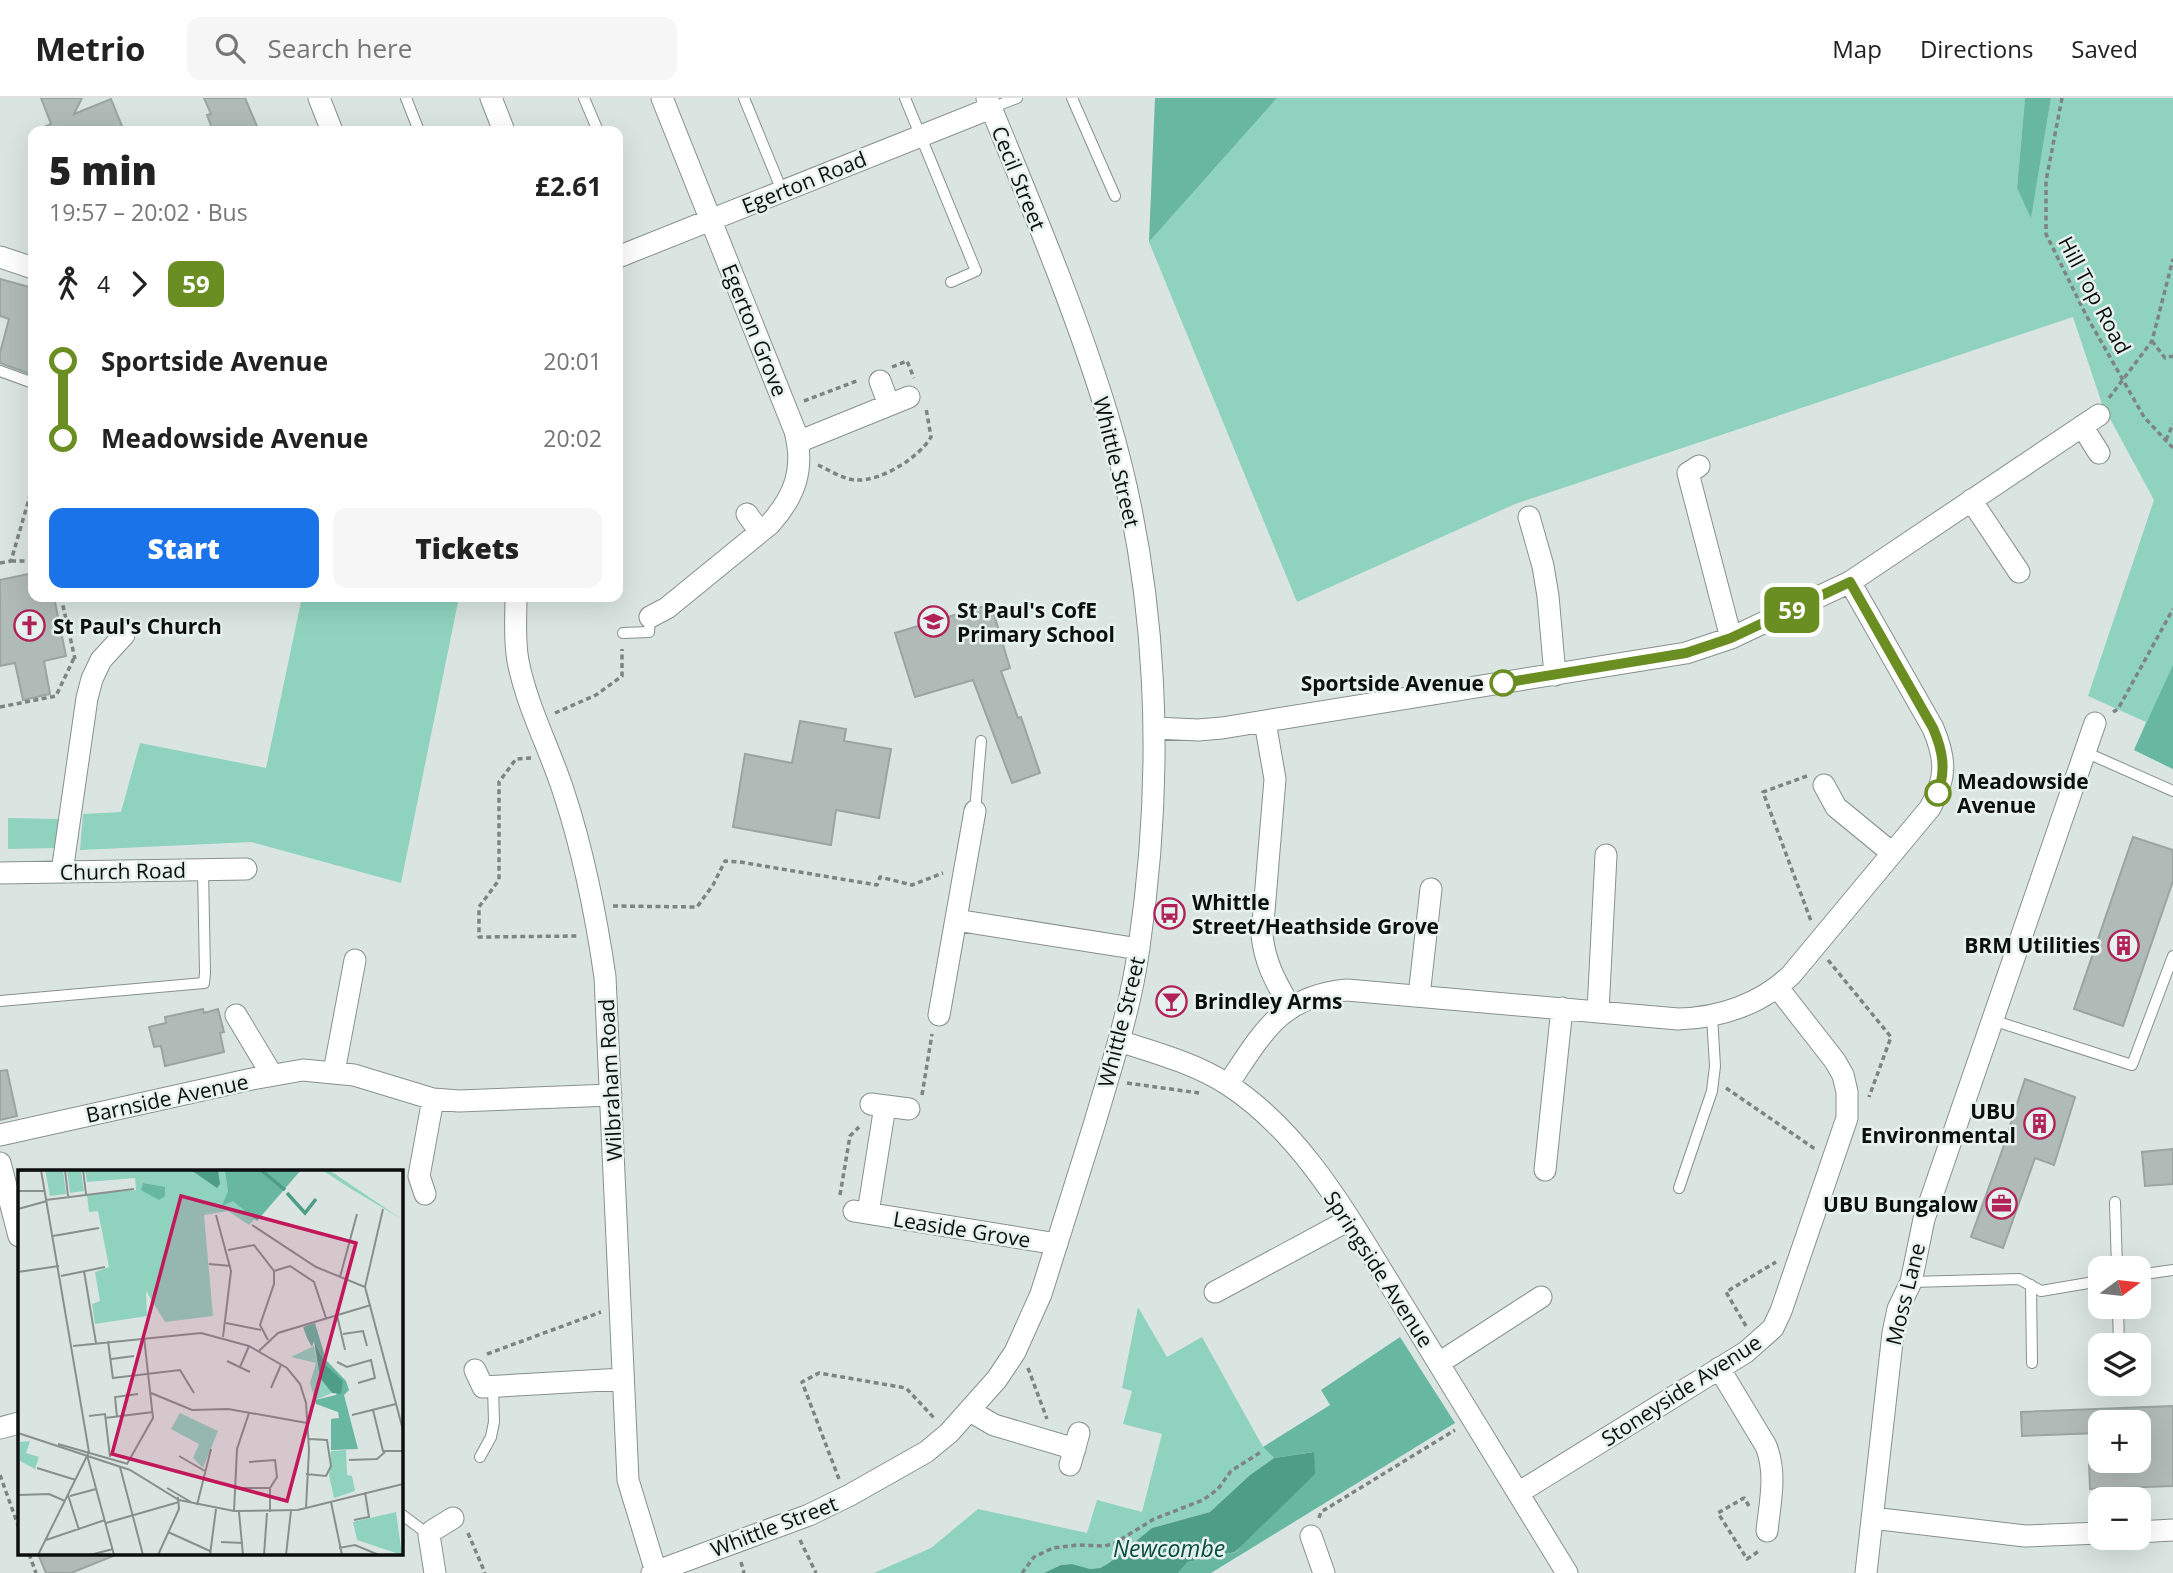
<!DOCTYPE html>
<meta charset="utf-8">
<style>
body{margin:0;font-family:"Open Sans",sans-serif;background:#f6f6f6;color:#222;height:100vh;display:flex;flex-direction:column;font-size:26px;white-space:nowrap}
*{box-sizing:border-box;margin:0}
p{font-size:23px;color:#767676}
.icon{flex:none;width:38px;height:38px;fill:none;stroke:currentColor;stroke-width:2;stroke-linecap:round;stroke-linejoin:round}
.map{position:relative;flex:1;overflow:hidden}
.panel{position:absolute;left:28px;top:28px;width:595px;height:476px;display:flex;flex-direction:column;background:#fff;border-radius:14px;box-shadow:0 7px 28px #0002}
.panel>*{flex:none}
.badge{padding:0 14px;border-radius:10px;font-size:24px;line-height:46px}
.needle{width:46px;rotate:75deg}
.fabs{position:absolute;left:2088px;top:1158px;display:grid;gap:14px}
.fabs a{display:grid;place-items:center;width:63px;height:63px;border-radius:14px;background:#fff;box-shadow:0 7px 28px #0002;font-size:35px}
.map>.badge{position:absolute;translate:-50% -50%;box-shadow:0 0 0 4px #fff}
.legs{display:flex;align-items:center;gap:10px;height:77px;padding:0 21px;font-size:23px}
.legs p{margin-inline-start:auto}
.summary{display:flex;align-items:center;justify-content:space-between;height:119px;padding:0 21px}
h1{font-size:38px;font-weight:800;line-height:52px}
.button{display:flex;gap:14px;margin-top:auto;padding:14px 21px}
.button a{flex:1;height:80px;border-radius:14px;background:#1a73e8;color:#fff;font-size:28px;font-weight:800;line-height:80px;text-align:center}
.button a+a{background:#f6f6f6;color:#222}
ul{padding:0 21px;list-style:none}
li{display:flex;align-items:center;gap:24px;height:77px;font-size:26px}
li i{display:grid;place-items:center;width:10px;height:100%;margin:0 9px;background:currentColor}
li i::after{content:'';width:18px;height:18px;margin:-9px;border:5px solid;border-radius:50%;background:#fff}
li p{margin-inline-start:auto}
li:first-child i{background:linear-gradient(#0000 50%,currentColor 0)}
li:last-child i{background:linear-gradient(currentColor 50%,#0000 0)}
header{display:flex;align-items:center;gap:42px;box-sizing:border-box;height:98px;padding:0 35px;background:#fff;border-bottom:2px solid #e0e0e0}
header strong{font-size:33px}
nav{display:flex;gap:38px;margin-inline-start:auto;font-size:24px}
.search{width:490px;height:63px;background:#f6f6f6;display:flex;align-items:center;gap:18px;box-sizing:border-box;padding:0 24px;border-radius:14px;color:#767676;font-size:26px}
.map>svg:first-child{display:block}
</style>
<header>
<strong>Metrio</strong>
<div class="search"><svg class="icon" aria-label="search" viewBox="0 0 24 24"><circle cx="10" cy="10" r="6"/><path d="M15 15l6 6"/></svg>Search here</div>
<nav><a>Map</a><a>Directions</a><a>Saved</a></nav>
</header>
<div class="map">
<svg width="2173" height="1475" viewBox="0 0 2173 1475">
<rect width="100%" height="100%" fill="#dae5e1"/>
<path fill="#8fd3be" d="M 1277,0 L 2025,0 L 2017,90 L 2031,118 L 2051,0 L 2173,0 L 2173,671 L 2134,652 L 2146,624 L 2088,598 L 2154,402 L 2102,306 L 2073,219 L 1515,406 L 1297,504 L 1149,144 Z
M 302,499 L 459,499 L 401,785 L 251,744 L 80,752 L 83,716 L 121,714 L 140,645 L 266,670 Z
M 8,720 L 60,721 L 56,750 L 8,751 Z
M 1138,1209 L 1167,1259 L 1202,1239 L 1263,1349 L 1274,1360 L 1250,1377 L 1210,1414 L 1152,1430 L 1109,1465 L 1100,1470 L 1089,1471 L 1072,1466 L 1061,1467 L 1044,1475 L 874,1475 L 931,1450 L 978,1411 L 1087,1435 L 1097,1402 L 1142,1414 L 1162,1336 L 1123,1326 L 1132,1293 L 1122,1290 Z"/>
<path fill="#68b7a0" d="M 1155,0 L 1277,0 L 1149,144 Z
M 2025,0 L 2051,0 L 2031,120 L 2017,90 Z
M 2173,567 L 2173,671 L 2134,652 Z
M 1400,1239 L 1455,1325 L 1211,1475 L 1178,1475 L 1188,1464 L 1236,1454 L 1313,1354 L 1274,1360 L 1263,1349 L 1330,1307 L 1321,1292 Z"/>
<path fill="#4e9e87" d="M 1314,1354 L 1315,1376 L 1235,1454 L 1188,1464 L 1178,1475 L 1044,1475 L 1061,1467 L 1072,1466 L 1090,1471 L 1100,1470 L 1109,1465 L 1152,1430 L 1210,1414 L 1250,1377 L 1274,1360 Z"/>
<path fill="#b0bab7" stroke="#9aa4a1" stroke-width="2" d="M 41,0 L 82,0 L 74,16 L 111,1 L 124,33 L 35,33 L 51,26 Z
M 204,0 L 245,0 L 259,33 L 213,33 L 207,17 L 211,16 Z
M 0,181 L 33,190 L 33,277 L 0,265 L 0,255 L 9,221 L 0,218 Z
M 33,475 L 33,499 L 54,499 L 66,558 L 44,563 L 50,596 L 23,602 L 15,565 L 0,568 L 0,482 Z
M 991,506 L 1010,570 L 1001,573 L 1018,620 L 1021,619 L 1040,675 L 1012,685 L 973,582 L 915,599 L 895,535 Z
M 800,623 L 846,631 L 844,643 L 891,651 L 879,720 L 836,712 L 831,747 L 733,729 L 745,656 L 792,665 Z
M 2133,739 L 2173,752 L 2173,783 L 2123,928 L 2074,911 Z
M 203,911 L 204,915 L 218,911 L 224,934 L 220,935 L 224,954 L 165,968 L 161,948 L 154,949 L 149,929 L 166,925 L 165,919 Z
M 7,972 L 17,1018 L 0,1022 L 0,973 Z
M 2025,981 L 2075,999 L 2054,1067 L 2035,1060 L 2003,1150 L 1971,1139 L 2003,1050 Z
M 2173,1051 L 2173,1086 L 2145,1088 L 2142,1054 Z
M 2173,1308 L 2173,1388 L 2090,1391 L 2089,1363 L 2138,1363 L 2138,1325 L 2100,1325 L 2100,1335 L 2022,1338 L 2021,1314 Z
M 38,1456 L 115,1456 L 116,1457 L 71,1475 L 46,1475 Z"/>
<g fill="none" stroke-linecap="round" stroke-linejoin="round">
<defs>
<path id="service" d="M 406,0 L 419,33
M 584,0 L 598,33
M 744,0 L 782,93
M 905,0 L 976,173 L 951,184
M 1072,0 L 1115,98
M 991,10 L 1017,0
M 0,273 L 33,285
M 623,535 L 649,534 L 650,519
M 2085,654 L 2173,693
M 975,713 L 981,643
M 0,903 L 204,885 L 205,875 L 203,772
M 1992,922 L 2132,967 L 2173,858
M 1679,1090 L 1712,993 L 1715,968 L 1712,918
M 2115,1104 L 2117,1171
M 2138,1177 L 2173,1172
M 1911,1184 L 2019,1181 L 2041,1193 L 2100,1183
M 2031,1187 L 2032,1265
M 2118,1209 L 2119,1248
M 480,1359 L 491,1339 L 494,1324 L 493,1289
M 401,1416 L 429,1437"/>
<path id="minor" d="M 319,0 L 332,33
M 491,0 L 504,33
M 0,159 L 33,170
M 618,159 L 991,10
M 880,283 L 889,307
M 2082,328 L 2099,355
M 798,344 L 909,299
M 1699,368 L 1688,375 L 1731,540
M 1971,402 L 2019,474
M 747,416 L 760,434
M 1529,419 L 1543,468 L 1548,498 L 1555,577
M 516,499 C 516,520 514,542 518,563 C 527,609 550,651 564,695 C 584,756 596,817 605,879 L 628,1382 L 656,1474
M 650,519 L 667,510 L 770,426 C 795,398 805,371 795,333 L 662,0
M 1265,624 L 1275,681 L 1262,837 C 1265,866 1276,884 1290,909
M 1155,630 L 1198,632 L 1222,630 L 1686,555 L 1731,540 L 1850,484 L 2099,317
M 1824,687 L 1836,709 L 1892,755
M 62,774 L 87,600 L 92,581 L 101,562 L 124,537
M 0,775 L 246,771
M 956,822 L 1139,851
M 1419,898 L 1431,791
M 1598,913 L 1606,757
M 236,917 L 272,977
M 939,917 L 975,713
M 1119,943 C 1156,955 1194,965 1227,986 C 1306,1037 1352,1126 1401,1204 C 1457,1294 1511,1385 1567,1475
M 334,974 L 355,862
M 1228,986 C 1262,936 1280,898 1347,892 L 1678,921 C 1720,920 1761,906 1791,877 L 1930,710 C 1947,680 1946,661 1933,630 L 1850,484
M 871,1006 L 909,1011
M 0,1037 L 252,981 L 303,972 L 354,977 L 433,1001 L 459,1003 L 611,997
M 0,1065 L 19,1138
M 1545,1072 L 1562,910
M 425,1096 L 419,1078 L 433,1001
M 854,1113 L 1057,1146
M 868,1115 L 885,1008
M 1215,1194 L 1349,1122
M 1439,1265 L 1541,1199
M 1719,1270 L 1766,1348 C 1777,1376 1770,1404 1767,1433
M 475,1272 L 483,1289 L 623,1281
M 970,1313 L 994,1327 L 1075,1351
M 0,1330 L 19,1325
M 1070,1367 L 1079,1335
M 1518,1395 L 1746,1254 L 1773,1230 L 1781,1213 L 1847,1020 L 1847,994 L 1843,977 L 1835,963 L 1778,890
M 1872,1420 L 2025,1438 L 2100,1435
M 2138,1434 L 2173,1432
M 1311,1438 L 1324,1475
M 435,1475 L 429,1437 L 432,1433 L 453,1420
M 652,1475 L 809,1417 L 850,1397 L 926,1354 L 949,1335 L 997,1281 L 1015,1254 L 1041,1196 C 1059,1138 1077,1081 1095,1024 C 1112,966 1131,909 1139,849 C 1165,673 1159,490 1108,319 C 1075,210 1030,105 987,0
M 1866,1475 L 1893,1235 L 1898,1211 L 1911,1184 L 1924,1121 L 2095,625"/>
</defs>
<use href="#service" stroke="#87908d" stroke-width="12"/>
<use href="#minor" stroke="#87908d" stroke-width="23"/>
<path stroke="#7d8481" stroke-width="3.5" stroke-dasharray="5 3.5" stroke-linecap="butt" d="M 2062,0 L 2046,83 L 2046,136 L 2086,217 L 2144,319 L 2173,350
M 2152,243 L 2165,260 L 2173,258
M 892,269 L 907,263 L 914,280
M 2109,300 L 2152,243 L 2173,161
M 804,303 L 859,282
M 2166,342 L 2173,326
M 818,367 C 829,372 843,381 855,382 C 880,384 919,360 931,339 L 926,310
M 11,463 L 33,463
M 0,465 L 11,463 L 33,387
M 61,499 L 75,561
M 0,609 L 56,598 L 74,560
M 2113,614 L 2118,611 L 2173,511
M 555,615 L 596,597 L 622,578 L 622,551
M 531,660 L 516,661 L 499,684 L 499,782 L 479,809 L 479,839 L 578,838
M 1807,678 L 1763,694 L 1811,823
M 613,808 L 697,809 L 713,787 L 725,763 L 740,764 L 877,787 L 880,779 L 912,787 L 943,775
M 1828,862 L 1891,939 L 1869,999
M 1127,985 L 1199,995
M 1726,990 L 1815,1051
M 922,997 L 932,936
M 840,1097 L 850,1038 L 859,1029
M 1746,1228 L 1726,1194 L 1776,1164
M 487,1256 L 601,1214
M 1028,1270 L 1047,1321
M 0,1377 L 19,1430
M 839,1381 L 802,1284 L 819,1275 L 906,1290 L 935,1321
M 1749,1408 L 1744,1400 L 1718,1415 L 1747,1461 L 1759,1453
M 1319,1420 L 1321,1414 L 1455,1332
M 468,1435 L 485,1475
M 800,1442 L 816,1475
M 29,1456 L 36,1475
M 741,1464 L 744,1475
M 1022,1475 L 1034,1459 L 1053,1450 L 1078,1447 L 1105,1448 L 1115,1445 L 1154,1421 L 1203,1402 L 1218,1391 L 1231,1373 L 1261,1354"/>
<use href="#service" stroke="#fff" stroke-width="10"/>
<use href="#minor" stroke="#fff" stroke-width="21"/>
</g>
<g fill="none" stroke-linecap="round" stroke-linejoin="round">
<defs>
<path id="line-1" d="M 1503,585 L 1686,555 L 1731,540 L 1850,484 L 1933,630 C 1943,653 1946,671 1938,695"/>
</defs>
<use href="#line-1" stroke="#fff" stroke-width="16"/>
<use href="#line-1" stroke="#6b8e23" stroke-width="10"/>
</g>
<defs>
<symbol id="school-ring" viewBox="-11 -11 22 22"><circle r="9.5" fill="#e7f2ee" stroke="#b12258" stroke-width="1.5"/><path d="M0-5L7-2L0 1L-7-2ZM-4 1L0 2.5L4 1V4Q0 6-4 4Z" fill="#b12258"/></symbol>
<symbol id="church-ring" viewBox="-11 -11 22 22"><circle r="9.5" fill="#e7f2ee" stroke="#b12258" stroke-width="1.5"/><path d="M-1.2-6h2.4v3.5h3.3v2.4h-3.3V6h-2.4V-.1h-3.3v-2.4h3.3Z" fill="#b12258"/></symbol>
<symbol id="bus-ring" viewBox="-11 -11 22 22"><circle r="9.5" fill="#e7f2ee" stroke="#b12258" stroke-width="1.5"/><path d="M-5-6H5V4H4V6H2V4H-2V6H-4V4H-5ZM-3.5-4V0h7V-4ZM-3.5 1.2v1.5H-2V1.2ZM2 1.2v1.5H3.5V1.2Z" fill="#b12258"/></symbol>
<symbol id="building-ring" viewBox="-11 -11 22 22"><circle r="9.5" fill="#e7f2ee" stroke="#b12258" stroke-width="1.5"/><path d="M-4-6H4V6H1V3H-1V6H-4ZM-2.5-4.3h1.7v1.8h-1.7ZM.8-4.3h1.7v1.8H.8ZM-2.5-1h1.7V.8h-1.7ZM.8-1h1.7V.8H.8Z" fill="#b12258"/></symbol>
<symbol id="bar-ring" viewBox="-11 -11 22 22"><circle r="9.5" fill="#e7f2ee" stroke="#b12258" stroke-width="1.5"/><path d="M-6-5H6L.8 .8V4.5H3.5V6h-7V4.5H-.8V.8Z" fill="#b12258"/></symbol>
<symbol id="office-ring" viewBox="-11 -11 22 22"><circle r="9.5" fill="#e7f2ee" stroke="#b12258" stroke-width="1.5"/><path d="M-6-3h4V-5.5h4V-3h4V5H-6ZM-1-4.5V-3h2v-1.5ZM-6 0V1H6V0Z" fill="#b12258"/></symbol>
</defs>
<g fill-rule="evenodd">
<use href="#school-ring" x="916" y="506" width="35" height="35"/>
<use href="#church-ring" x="12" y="510" width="35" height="35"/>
<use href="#bus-ring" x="1152" y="798" width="35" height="35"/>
<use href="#building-ring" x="2106" y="830" width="35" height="35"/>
<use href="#bar-ring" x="1154" y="886" width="35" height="35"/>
<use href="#building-ring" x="2022" y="1008" width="35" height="35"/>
<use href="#office-ring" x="1984" y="1088" width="35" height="35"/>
</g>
<g fill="#fff" stroke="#6b8e23" stroke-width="3.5">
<circle cx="1503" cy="585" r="12"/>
<circle cx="1938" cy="695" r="12"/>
</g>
<g text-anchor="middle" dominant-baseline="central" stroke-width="5" stroke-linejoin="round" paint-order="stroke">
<g font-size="21" fill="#0c0f0e" stroke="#e7f2ee">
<text transform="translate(1019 80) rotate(68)">Cecil Street</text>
<text transform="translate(804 84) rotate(-22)">Egerton Road</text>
<text transform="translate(2095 197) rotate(62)">Hill Top Road</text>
<text transform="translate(755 232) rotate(68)">Egerton Grove</text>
<text transform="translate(1117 364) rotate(76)">Whittle Street</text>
<text transform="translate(123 773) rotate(-1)">Church Road</text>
<text transform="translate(1121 924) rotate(-76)">Whittle Street</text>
<text transform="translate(610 982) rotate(-93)">Wilbraham Road</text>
<text transform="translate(167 1000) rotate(-12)">Barnside Avenue</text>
<text transform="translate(962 1131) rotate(9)">Leaside Grove</text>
<text transform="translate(1379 1171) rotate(57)">Springside Avenue</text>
<text transform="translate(1905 1196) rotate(-76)">Moss Lane</text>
<text transform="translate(1681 1292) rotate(-33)">Stoneyside Avenue</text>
<text transform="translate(774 1428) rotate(-21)">Whittle Street</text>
</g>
<g font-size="21" font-weight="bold" fill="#0c0f0e" stroke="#e7f2ee" text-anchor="start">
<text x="957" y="512">St Paul's CofE<tspan x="957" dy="24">Primary School</tspan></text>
<text x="53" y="528">St Paul's Church</text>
<text x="1192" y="804">Whittle<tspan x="1192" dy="24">Street/Heathside Grove</tspan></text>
<text x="2100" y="847" text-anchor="end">BRM Utilities</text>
<text x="1194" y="903">Brindley Arms</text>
<text x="2016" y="1013" text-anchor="end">UBU<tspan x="2016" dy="24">Environmental</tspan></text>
<text x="1978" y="1106" text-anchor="end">UBU Bungalow</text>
</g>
<g font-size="21" font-weight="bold" fill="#0c0f0e" stroke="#e7f2ee" text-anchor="end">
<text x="1484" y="585">Sportside Avenue</text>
<text x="1957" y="683" text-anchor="start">Meadowside<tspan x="1957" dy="24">Avenue</tspan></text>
</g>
<g font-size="23" font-style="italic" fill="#054d3d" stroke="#e7f2ee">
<text x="1169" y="1450">Newcombe</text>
</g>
</g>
<g transform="translate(18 1072)">
<rect width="385" height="385" fill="#dae5e1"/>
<path d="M 27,0 L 45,0 L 48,24 L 32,26 ZM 49,0 L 63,0 L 66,21 L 52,23 ZM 67,0 L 283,0 L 231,55 L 210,41 L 186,45 L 195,146 L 147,152 L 128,121 L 129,146 L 77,154 L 74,134 L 82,131 L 77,102 L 91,97 L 80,41 L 71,42 L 69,25 L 118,20 L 117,8 L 69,12 ZM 304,0 L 311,0 L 385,50 L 330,17 ZM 296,176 L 302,208 L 314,223 L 297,230 L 292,213 L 298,193 L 273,187 ZM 162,243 L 200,261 L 185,298 L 175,288 L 181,274 L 153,259 ZM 12,271 L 8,283 L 21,287 L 17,299 L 2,291 L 2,272 ZM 328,280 L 329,305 L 334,306 L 337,321 L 316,328 L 311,305 L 313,281 ZM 378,342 L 384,385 L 339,370 L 335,352 Z" fill="#8fd3be"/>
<path d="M 207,0 L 283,0 L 239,51 L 215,31 L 204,36 L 210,21 ZM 125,13 L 147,17 L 147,26 L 141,30 L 123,20 ZM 297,153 L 308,190 L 328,211 L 331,220 L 326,225 L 340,279 L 313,280 L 313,249 L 321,248 L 320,242 L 298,234 L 297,230 L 318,225 L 324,211 L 308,195 L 296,171 L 294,177 L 289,168 L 285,157 Z" fill="#68b7a0"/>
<path d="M 173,0 L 200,0 L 202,14 L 199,18 ZM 296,171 L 308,195 L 325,211 L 323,224 L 314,223 L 302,208 Z" fill="#4e9e87"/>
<path fill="none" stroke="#4e9e87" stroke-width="3.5" d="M 243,0 L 267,20M 269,23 L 287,43 L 298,29"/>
<path fill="none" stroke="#888f8d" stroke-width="2" d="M 47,0 L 50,26M 65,0 L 68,24M 0,1 L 23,1M 0,21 L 27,21M 28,30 L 116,19M 0,39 L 29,31M 198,45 L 213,101 L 205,167M 234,55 L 298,97 L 347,117M 35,66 L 81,58M 210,80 L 236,75 L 256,101 L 256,114 L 242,155 L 250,170M 191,94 L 213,96M 66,101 L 78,173M 256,101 L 272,96 L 296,112 L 308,148M 0,102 L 41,96M 43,106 L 87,97M 322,107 L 339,44M 347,117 L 385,260M 347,117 L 365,39M 319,145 L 327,180M 208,153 L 243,160M 325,164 L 345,161 L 349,176M 90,171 L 95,209M 55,176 L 183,163 L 231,176 L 269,198 L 282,214 L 288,233 L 291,280 L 288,338M 241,181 L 260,163 L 353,135M 93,189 L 116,186M 209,191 L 232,202M 319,192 L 329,197 L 353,190 L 357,208 L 340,213M 222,197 L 231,176M 95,208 L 162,200 L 176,223M 253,218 L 263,195M 133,223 L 174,240 L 210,239 L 289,253M 355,240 L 365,281 L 385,281M 334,245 L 378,234M 71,246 L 87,244 L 92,287M 99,247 L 97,227 L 120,224M 87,248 L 135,242M 0,263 L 112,300 L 161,330 L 216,341 L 280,340 L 385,314M 40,274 L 110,294M 69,285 L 96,385M 161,286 L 187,301M 331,290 L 359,289 L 367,282M 109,294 L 135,248 L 126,167M 102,297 L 125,385M 19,298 L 58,310M 288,304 L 308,306 L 313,296 L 309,270 L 291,269M 149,318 L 173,332M 217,318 L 252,318 L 259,307 L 257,290 L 231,292M 252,318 L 252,342M 0,325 L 31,324 L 47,331M 50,325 L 61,360M 52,326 L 78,319M 313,332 L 324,385M 179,335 L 193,279M 216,341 L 219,279 L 231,243M 221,342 L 225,385M 336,350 L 351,347 L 347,322M 88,353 L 161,332M 150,362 L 192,381M 28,370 L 87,350M 203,372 L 225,373M 321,378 L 337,375 L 361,385M 20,385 L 71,282 L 23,0M 72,385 L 95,379M 140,385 L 161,339 L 160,327M 192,385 L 198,339M 246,385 L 249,343M 268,385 L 273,341"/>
<path fill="#c2185b" fill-opacity="0.15" stroke="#c2185b" stroke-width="3.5" d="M 163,26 L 338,73 L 269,331 L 94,284 Z"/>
<rect width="385" height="385" fill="none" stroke="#0c0f0e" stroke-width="3.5"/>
</g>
</svg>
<div class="fabs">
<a><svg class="needle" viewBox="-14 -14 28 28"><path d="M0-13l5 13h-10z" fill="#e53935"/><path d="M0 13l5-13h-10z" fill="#767676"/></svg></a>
<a><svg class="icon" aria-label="layers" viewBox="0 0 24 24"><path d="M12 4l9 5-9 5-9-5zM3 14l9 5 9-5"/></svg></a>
<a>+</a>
<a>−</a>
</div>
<b class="badge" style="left:1792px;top:512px;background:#6b8e23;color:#fff">59</b>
<section class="panel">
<div class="summary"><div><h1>5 min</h1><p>19:57 – 20:02 · Bus</p></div><b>£2.61</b></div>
<div class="legs"><svg class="icon" aria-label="walk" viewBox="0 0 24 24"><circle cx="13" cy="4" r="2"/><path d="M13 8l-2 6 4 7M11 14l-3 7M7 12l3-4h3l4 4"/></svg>4<svg class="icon" aria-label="forward" viewBox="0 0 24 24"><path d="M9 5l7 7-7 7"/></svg><b class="badge" style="background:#6b8e23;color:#fff">59</b></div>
<ul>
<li><i style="color:#6b8e23"></i><b>Sportside Avenue</b><p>20:01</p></li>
<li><i style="color:#6b8e23"></i><b>Meadowside Avenue</b><p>20:02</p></li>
</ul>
<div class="button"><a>Start</a><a>Tickets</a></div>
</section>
</div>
